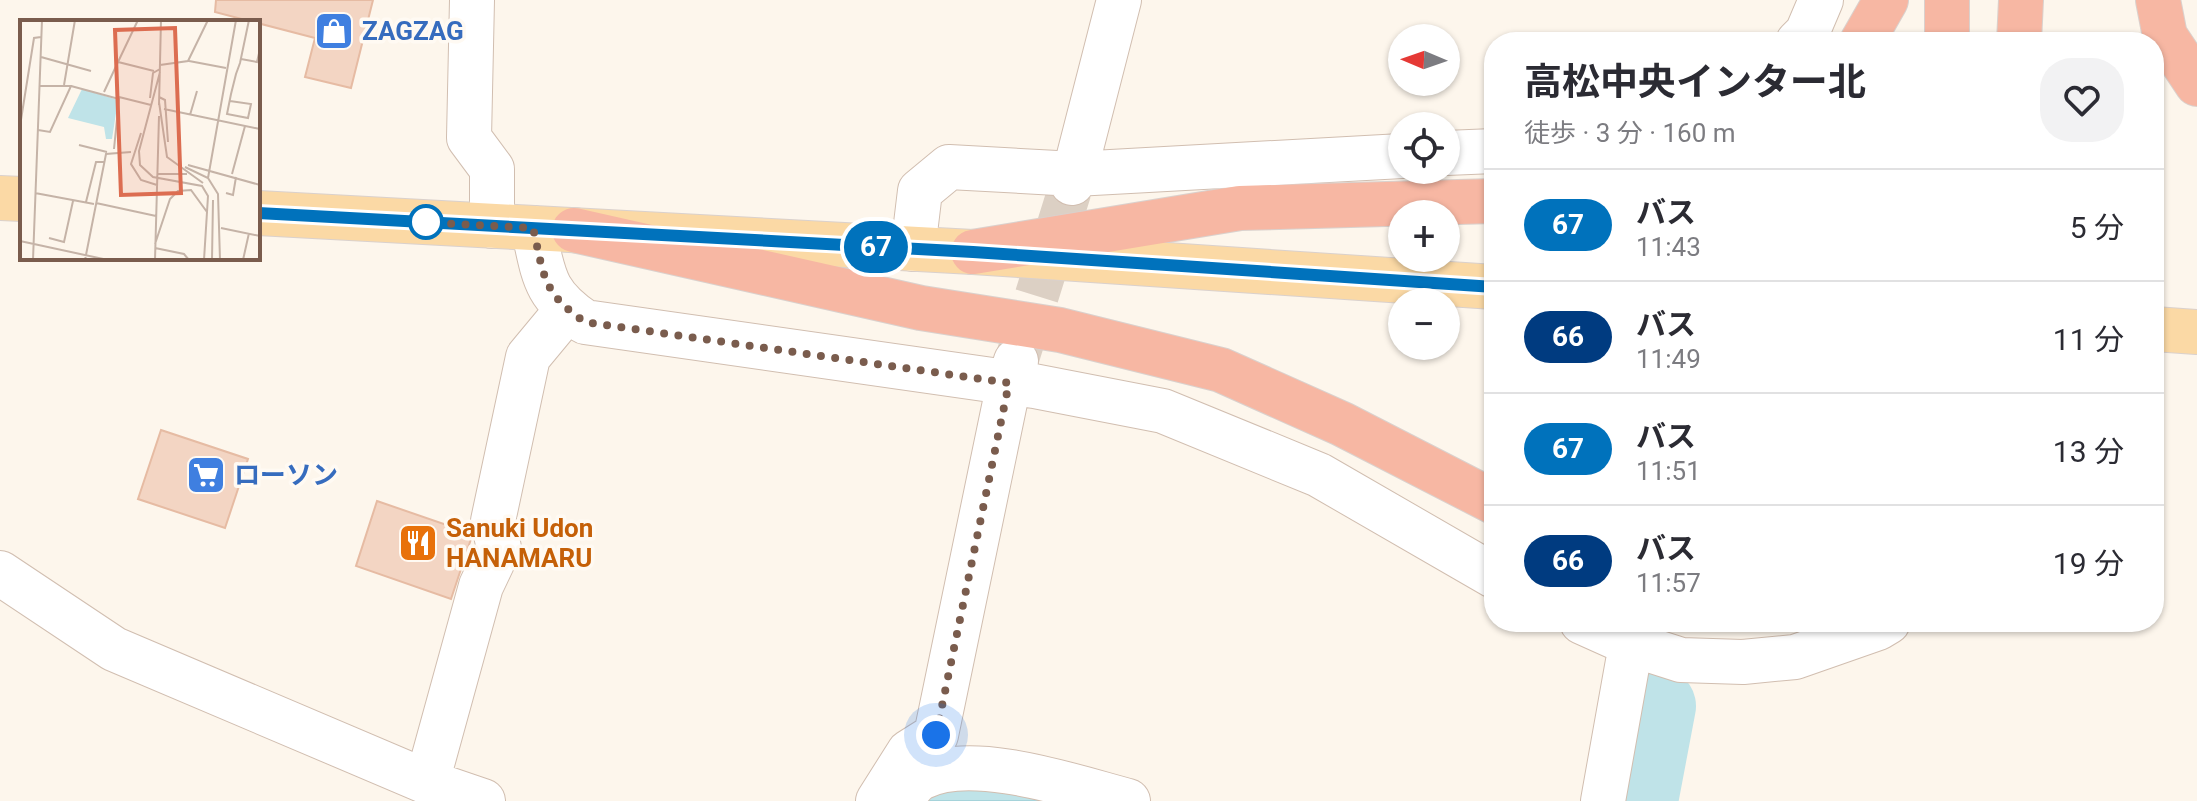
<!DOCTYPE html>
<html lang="ja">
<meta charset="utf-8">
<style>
body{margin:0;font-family:Roboto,"Noto Sans JP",sans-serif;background:#f2f2f3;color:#2b2b33;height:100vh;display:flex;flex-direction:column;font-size:30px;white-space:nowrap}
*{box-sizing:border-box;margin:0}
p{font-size:26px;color:#7c7c81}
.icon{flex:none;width:44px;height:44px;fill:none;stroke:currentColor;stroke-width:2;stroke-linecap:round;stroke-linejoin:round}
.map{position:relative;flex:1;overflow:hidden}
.panel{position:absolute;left:1484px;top:32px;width:680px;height:600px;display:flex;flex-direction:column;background:#fff;border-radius:32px;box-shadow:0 2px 6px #0004}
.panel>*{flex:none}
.badge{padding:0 16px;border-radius:26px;font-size:28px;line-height:52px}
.needle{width:52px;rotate:272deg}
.buttons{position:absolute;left:1388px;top:24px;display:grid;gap:16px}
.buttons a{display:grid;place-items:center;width:72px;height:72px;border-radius:50%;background:#fff;box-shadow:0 2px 6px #0004;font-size:40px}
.you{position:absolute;width:40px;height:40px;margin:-20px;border:6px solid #fff;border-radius:50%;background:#1a73e8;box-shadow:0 0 0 12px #1a73e833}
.map>.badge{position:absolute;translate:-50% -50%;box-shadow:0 0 0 4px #fff}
.round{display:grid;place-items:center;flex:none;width:84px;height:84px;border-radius:32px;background:#f2f2f3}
.summary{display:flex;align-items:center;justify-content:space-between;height:136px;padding:0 40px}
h1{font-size:38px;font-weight:700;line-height:60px}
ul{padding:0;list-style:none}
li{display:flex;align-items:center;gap:24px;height:112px;padding:0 40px;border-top:2px solid #e1e1e2}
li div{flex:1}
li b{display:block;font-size:30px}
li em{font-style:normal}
li .badge{min-width:88px;font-weight:700;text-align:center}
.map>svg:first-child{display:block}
</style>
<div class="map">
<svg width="2197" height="801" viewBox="0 0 2197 801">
<rect width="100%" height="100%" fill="#fdf6ec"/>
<path fill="#bfe3e8" stroke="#a5d3da" stroke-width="2" d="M 968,787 L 1059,801 L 925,801 L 934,791 Z"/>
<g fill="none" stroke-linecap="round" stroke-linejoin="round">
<path stroke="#bfe3e8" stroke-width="76" d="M 1640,801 L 1658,706"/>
</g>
<path fill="#f3d5c3" stroke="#e6bba3" stroke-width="2" d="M 216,0 L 373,0 L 351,88 L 305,77 L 315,38 L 215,12 Z
M 161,430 L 248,459 L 225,528 L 138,499 Z
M 377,501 L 470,533 L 471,539 L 451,599 L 356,566 Z"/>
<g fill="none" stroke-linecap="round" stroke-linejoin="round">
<path stroke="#dcd0c4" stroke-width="44" stroke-dasharray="44 22" stroke-linecap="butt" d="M 1017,359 L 1072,183"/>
<defs>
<path id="minor" d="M 472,0 L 469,138 L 492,169 L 492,226
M 1798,42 L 1807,33 L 1821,0
M 1446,153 L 1494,151
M 1072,183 L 1119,0
M 533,228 C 544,274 542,293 585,322 L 1034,386 L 1163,411 L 1319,475 L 1494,576
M 913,249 L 920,191 L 949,167 L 1075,174 L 1402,156
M 0,573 L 114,649 L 427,782
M 1582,622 L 1631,644 L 1681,660 L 1743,662 L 1795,657 L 1878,628 L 1888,622
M 483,801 L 427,782 L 481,586 L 499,548 L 493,521 L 528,357 L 567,310
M 878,801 L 909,752 L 936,735 L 1009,383 L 1016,361
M 900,801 C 906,794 913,782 921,778 C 971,751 1075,787 1128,801
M 1603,801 L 1635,622"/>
<path id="major" d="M 0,198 L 22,199
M 258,213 L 973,252 L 1494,287
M 2154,329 L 2197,332"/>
<path id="highway" d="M 2158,0 L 2165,36 L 2197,84
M 1862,42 L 1886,0
M 1947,42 L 1947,0
M 2019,42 L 2021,0
M 574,230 L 921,308 L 1060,330 L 1221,370 L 1342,424 L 1494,502
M 973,252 L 1240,208 L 1494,201"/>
</defs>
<use href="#minor" stroke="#d1beb0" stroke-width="46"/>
<use href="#major" stroke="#dad1cd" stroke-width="46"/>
<use href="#highway" stroke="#dad1cd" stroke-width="46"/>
<use href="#minor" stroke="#fff" stroke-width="44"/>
<use href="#major" stroke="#fbd9a5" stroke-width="44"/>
<use href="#highway" stroke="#f7b7a3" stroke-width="44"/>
</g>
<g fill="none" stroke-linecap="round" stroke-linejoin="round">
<defs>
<path id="line" d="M 258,213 L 973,252 L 1494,287"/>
</defs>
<use href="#line" stroke="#fff" stroke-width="18"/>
<use href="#line" stroke="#0072bc" stroke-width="12"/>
<path stroke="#7a5c4d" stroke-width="8" stroke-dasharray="0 14.4" d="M 426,222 L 417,222 L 533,228 C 544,275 542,293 585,322 L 1009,383 L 936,735"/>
</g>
<defs>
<symbol id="shop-square" viewBox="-11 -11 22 22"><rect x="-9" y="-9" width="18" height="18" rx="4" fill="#3f7fe0" stroke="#fffaf3"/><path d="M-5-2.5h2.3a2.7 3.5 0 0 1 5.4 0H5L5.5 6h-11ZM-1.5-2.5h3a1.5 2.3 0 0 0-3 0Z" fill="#fff"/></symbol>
<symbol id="supermarket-square" viewBox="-11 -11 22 22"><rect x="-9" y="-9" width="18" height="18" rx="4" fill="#3f7fe0" stroke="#fffaf3"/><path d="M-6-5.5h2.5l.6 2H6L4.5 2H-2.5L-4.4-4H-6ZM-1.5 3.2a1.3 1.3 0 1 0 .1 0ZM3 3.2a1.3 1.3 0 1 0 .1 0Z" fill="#fff"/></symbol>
<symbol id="restaurant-square" viewBox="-11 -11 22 22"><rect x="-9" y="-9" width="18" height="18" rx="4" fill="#e8710a" stroke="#fffaf3"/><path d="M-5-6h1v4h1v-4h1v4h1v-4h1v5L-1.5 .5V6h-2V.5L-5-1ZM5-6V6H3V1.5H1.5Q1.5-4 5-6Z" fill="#fff"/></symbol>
</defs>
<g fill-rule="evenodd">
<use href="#shop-square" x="312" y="9" width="44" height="44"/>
<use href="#supermarket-square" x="184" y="453" width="44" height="44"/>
<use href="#restaurant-square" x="396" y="521" width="44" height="44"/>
</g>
<circle fill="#fff" stroke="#0072bc" stroke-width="4" cx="426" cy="222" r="16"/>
<g text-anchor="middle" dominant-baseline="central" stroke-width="7" stroke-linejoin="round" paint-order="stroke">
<g font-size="26" font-weight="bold" fill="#366cbe" stroke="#fffaf3" text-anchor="start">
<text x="362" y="31">ZAGZAG</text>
<text x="234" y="475">ローソン</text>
</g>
<g font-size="26" font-weight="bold" fill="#c56008" stroke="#fffaf3" text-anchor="start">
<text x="446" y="528">Sanuki Udon<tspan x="446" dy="30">HANAMARU</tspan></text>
</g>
</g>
<g transform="translate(20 20)">
<rect width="240" height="240" fill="#fdf6ec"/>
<path d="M 62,69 L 98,80 L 92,119 L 86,119 L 84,107 L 48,98 Z" fill="#bfe3e8"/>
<path fill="none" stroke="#c5b3a7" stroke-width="2" d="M 21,37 L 71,51M 221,39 L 237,42 L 240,29M 169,41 L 206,48M 98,42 L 118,0M 140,45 L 168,41 L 188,0M 140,52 L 119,131 L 120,145 L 133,157 L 182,166 L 188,176 L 187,192M 44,65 L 55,0M 51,66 L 99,79 L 94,129M 84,72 L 98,42 L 134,51M 99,77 L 131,85M 139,77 L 145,80 L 148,122M 130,78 L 133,53 L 140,49M 210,81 L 231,84 L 228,98 L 207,94 L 211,74 L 216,54 L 220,43 L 229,0M 139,82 L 147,137 L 183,163M 139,85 L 141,0M 144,89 L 240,109M 170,95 L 177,71M 0,106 L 14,18 L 21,17M 18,110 L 30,112 L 51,66 L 20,66M 121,113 L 111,144 L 121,160 L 137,165M 59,125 L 87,132M 168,145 L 240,165M 165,147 L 188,158 L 198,174 L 200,240M 137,154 L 167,154M 212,154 L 225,106M 188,158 L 216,0M 15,173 L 74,184M 206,173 L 213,175 L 216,157M 66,182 L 76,142 L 84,142M 76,183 L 136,196M 201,208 L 240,216M 29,218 L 44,222 L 53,181M 0,221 L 88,240M 135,224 L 150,179 L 158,171 L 171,170 L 187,192 L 184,240M 135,228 L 164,234 L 169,240M 13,240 L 22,0M 65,240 L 86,134 L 111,132M 135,240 L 139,96M 192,240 L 193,180M 223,240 L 229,213"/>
<path fill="#dc6d51" fill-opacity="0.15" stroke="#dc6d51" stroke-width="4" d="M 155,8 L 161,173 L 101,175 L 95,10 Z"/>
<rect width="240" height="240" fill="none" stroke="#7a5c4d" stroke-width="4"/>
</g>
</svg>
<div class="buttons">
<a><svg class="needle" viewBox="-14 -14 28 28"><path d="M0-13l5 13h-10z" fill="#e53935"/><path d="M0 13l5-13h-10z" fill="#7c7c81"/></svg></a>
<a><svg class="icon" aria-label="locate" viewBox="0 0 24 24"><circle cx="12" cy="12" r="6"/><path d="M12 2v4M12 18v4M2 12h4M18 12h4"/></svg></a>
<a>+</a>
<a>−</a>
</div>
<div class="you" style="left:936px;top:735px"></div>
<b class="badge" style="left:876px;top:247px;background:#0072bc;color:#fff">67</b>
<section class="panel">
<div class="summary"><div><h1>高松中央インター北</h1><p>徒歩 · 3 分 · 160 m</p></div><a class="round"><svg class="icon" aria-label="heart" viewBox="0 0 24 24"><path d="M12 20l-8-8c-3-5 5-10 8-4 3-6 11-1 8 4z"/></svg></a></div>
<ul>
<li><span class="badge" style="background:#0072bc;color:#fff">67</span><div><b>バス</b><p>11:43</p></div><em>5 分</em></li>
<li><span class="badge" style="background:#003b80;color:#fff">66</span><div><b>バス</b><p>11:49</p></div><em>11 分</em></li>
<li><span class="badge" style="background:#0072bc;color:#fff">67</span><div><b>バス</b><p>11:51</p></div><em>13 分</em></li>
<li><span class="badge" style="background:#003b80;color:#fff">66</span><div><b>バス</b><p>11:57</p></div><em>19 分</em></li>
</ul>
</section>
</div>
